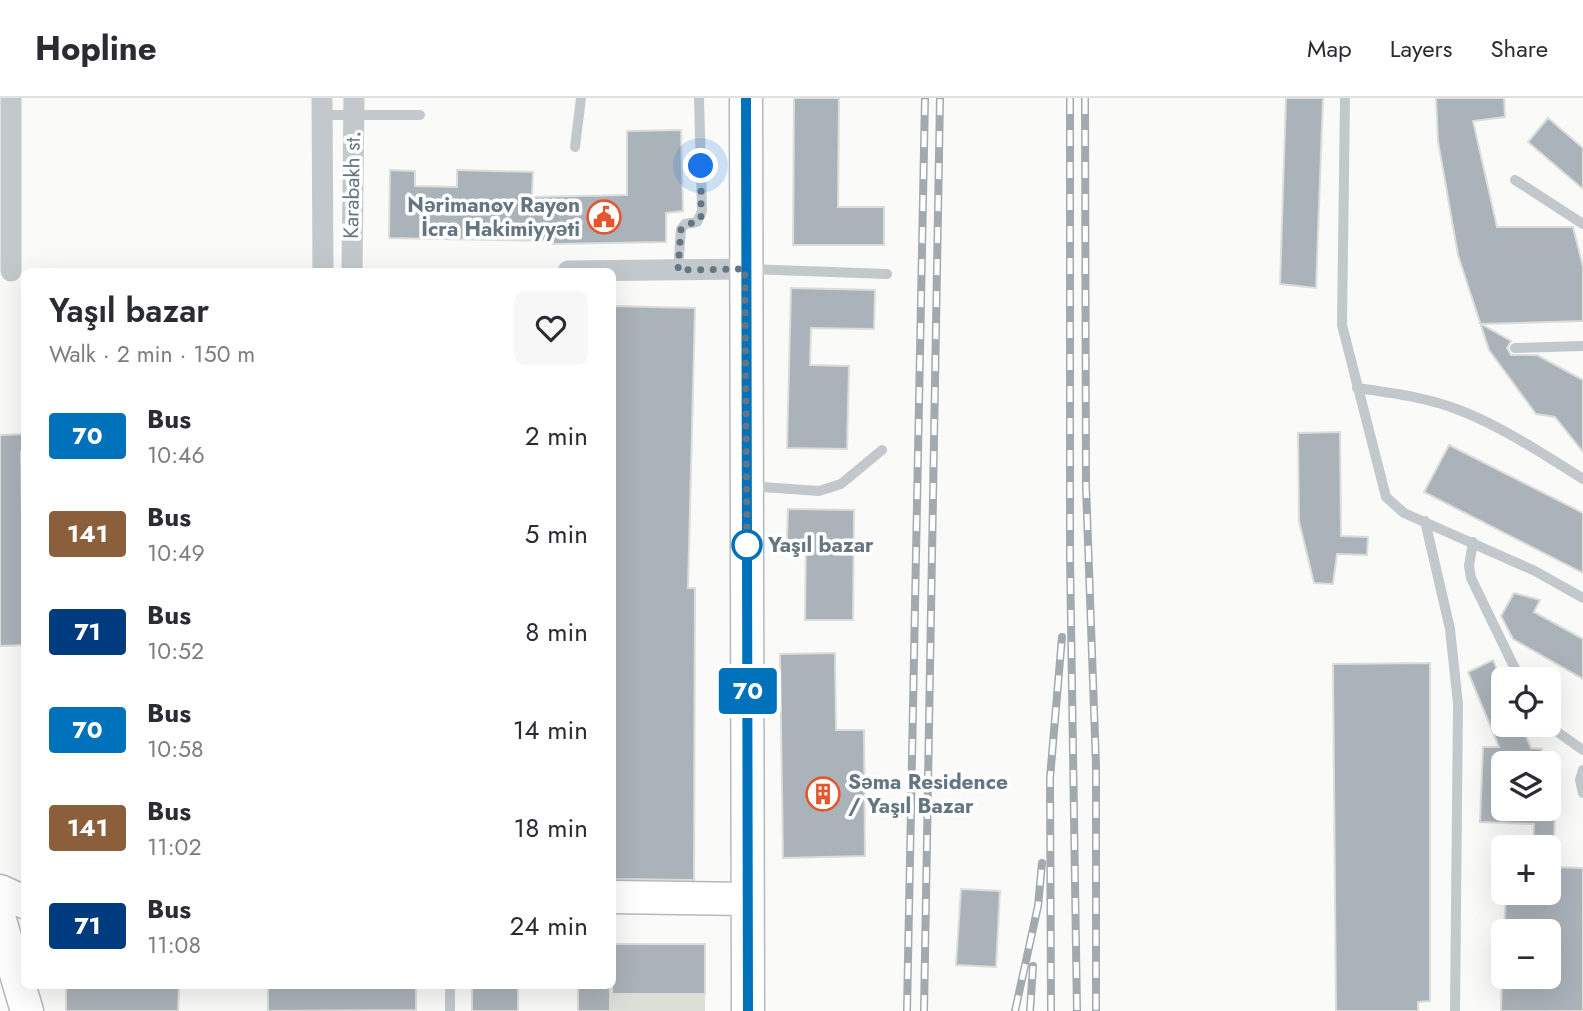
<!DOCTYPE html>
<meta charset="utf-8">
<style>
body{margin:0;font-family:Jost,sans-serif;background:#f7f7f7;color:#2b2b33;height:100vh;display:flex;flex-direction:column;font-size:26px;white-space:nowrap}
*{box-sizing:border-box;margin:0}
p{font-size:23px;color:#7c7c81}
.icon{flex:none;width:38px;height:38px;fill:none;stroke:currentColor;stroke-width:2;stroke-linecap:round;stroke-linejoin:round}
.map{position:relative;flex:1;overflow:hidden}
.sheet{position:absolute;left:21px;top:170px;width:595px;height:721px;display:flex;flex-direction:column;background:#fff;border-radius:10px;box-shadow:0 7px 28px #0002}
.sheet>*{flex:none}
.badge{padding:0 14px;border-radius:5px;font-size:24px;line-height:46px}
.fabs{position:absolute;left:1491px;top:569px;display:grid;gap:14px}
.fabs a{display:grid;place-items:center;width:70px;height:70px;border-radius:10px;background:#fff;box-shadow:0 7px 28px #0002;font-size:35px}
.you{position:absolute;width:35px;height:35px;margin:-18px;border:5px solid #fff;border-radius:50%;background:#1a73e8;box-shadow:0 0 0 10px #1a73e833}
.map>.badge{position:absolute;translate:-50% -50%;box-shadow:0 0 0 4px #fff}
.round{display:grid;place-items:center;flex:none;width:74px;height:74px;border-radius:10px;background:#f7f7f7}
.summary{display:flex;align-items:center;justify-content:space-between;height:119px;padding:0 28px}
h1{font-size:33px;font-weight:600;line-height:52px}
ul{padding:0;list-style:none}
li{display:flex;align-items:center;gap:21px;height:98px;padding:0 28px}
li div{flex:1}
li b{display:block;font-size:26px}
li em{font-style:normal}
li .badge{min-width:77px;font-weight:700;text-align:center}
header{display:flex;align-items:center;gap:42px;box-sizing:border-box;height:98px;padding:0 35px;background:#fff;border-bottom:2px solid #e1e1e2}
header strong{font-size:33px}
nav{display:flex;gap:38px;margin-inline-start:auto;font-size:24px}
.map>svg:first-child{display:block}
</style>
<header>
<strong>Hopline</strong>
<nav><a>Map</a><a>Layers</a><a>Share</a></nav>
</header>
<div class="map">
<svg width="1583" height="913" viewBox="0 0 1583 913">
<rect width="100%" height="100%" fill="#fafaf8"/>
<path fill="#dadfd7" d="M 610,896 L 705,896 L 705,913 L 610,913 Z"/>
<path fill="#aab3b9" stroke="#dcdcda" stroke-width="2" d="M 794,0 L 839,0 L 838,109 L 884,109 L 884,147 L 793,147 Z
M 1286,0 L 1323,0 L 1316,190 L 1280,186 Z
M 1436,0 L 1504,0 L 1505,19 L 1473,23 L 1497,129 L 1573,129 L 1583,169 L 1583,223 L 1481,226 L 1511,243 L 1507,250 L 1511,257 L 1537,257 L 1583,282 L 1583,354 L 1555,319 L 1536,316 L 1489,252 L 1458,157 L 1438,43 Z
M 1548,20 L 1583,50 L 1583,91 L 1528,44 Z
M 681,32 L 683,113 L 666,115 L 666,144 L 553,146 L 553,143 L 389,140 L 390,72 L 415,73 L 415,88 L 457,89 L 457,72 L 533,74 L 532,99 L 627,97 L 627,33 Z
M 791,190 L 875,192 L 874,231 L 811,230 L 810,267 L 849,268 L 847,351 L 787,350 Z
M 612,208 L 695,210 L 688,490 L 695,490 L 694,782 L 612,781 Z
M 1340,334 L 1341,438 L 1368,439 L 1367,457 L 1337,456 L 1333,486 L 1314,485 L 1299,423 L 1298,335 Z
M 24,336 L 24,354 L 21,354 L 24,547 L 0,548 L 0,337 Z
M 1449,347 L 1583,415 L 1583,475 L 1424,394 Z
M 788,411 L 854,412 L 853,522 L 805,522 L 806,442 L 787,442 Z
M 1514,495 L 1540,502 L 1534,514 L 1583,541 L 1583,581 L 1513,541 L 1501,518 Z
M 835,555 L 836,632 L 864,632 L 865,758 L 783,760 L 780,556 Z
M 1493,562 L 1503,587 L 1503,626 L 1521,626 L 1531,650 L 1542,651 L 1542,665 L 1503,665 L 1503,710 L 1555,710 L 1554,749 L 1533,749 L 1534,726 L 1480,724 L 1483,649 L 1499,649 L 1468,574 Z
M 1430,565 L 1430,903 L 1418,904 L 1418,913 L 1336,913 L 1333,566 Z
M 1549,769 L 1583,770 L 1583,913 L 1501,913 L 1502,878 L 1549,878 L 1549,833 L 1504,833 L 1506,794 L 1549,794 Z
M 961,791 L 1000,793 L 996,869 L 956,867 Z
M 612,846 L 705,846 L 705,896 L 612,896 Z
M 66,887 L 179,887 L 178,913 L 66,913 Z
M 268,887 L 416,887 L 416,912 L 268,913 Z
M 472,887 L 518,887 L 518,913 L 472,913 Z
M 578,887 L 610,887 L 610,913 L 578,913 Z"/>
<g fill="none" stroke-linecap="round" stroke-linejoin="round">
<defs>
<path id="secondary" d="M 746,0 L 748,913
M 0,793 L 24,804
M 612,799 L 747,801
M 0,822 L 27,913"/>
</defs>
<use href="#secondary" stroke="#b3babf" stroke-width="35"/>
<path stroke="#c3c8cc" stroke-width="10" d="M 1345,0 L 1342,227 L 1386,399 L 1404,415 L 1535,473 L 1583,500
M 322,17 L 420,17
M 575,49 L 581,0
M 1515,82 L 1583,126
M 750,171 L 887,176
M 678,172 L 681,131 L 685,126 L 697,124 L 702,113 L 699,0
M 1515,250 L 1583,248
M 1357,290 C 1392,295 1426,299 1459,312 C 1503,329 1543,356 1583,381
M 749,388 L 819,393 L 841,386 L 882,352
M 1425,423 L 1450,531 L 1458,606 L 1455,913
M 1473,444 L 1469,468 L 1471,480 L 1520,581
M 1546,626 L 1583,652
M 1583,672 L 1580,682 L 1583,695
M 450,887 L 450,913"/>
<path stroke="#c3c8cc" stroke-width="21" d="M 11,0 L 11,173
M 322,0 L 323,173
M 352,173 L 354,0
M 568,173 L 745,171"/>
<use href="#secondary" stroke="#fff" stroke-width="32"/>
<defs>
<path id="rail" d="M 1070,0 L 1070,459 L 1077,913
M 1085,0 L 1086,388 L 1096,667 L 1096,913
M 907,913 L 925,0
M 924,913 L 940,0
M 1015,913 L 1038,808 L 1042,765
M 1030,913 L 1033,868
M 1051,913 L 1050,680 L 1062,539"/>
</defs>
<use href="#rail" stroke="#a2aab0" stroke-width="8"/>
<use href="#rail" stroke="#fff" stroke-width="5" stroke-dasharray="16" stroke-linecap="butt"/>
</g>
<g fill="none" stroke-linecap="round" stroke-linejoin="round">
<defs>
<path id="line" d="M 746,0 L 748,913"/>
</defs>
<use href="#line" stroke="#fff" stroke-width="16"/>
<use href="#line" stroke="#0072bc" stroke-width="10"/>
<path stroke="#657683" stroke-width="7" stroke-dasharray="0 12.6" d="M 701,68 L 701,120 L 681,131 L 678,172 L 745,171 L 747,447"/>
</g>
<defs>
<symbol id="civic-ring" viewBox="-11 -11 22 22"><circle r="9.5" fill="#fff" stroke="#e4572e" stroke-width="1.5"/><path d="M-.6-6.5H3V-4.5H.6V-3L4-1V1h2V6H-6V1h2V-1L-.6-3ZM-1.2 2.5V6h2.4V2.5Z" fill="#e4572e"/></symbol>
<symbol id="building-ring" viewBox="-11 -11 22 22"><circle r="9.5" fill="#fff" stroke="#e4572e" stroke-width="1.5"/><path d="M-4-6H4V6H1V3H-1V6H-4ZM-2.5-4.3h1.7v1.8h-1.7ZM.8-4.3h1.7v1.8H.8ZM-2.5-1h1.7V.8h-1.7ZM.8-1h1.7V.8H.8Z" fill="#e4572e"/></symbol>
</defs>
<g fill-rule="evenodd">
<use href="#civic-ring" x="585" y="100" width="38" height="38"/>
<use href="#building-ring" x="804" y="677" width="38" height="38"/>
</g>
<circle fill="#fff" stroke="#0072bc" stroke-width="3.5" cx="747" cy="447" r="14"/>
<g text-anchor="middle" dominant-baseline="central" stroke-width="7" stroke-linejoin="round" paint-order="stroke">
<g font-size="21" fill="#657683" stroke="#fff">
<text transform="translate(352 87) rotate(-89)">Karabakh st.</text>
</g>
<g font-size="21" font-weight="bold" fill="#657683" stroke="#fff" text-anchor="end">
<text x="580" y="107">Nərimanov Rayon<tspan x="580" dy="24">İcra Hakimiyyəti</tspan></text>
<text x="848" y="684" text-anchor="start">Səma Residence<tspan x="848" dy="24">/ Yaşıl Bazar</tspan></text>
</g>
<g font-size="21" font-weight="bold" fill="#657683" stroke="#fff" text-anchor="start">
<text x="768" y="447">Yaşıl bazar</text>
</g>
</g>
</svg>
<div class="fabs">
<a><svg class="icon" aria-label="locate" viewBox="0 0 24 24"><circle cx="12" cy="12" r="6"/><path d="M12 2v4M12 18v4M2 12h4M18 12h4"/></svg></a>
<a><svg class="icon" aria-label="layers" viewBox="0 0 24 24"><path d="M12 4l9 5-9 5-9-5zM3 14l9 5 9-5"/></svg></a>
<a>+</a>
<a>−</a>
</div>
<div class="you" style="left:701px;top:68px"></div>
<b class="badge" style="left:748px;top:593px;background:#0072bc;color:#fff">70</b>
<section class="sheet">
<div class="summary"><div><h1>Yaşıl bazar</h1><p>Walk · 2 min · 150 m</p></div><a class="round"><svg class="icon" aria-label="heart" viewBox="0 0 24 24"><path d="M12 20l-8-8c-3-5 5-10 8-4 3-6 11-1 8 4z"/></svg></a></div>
<ul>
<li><span class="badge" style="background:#0072bc;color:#fff">70</span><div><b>Bus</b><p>10:46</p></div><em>2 min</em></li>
<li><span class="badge" style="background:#8b5e3c;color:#fff">141</span><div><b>Bus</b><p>10:49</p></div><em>5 min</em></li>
<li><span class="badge" style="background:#003b80;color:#fff">71</span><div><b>Bus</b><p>10:52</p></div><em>8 min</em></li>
<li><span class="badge" style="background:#0072bc;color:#fff">70</span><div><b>Bus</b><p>10:58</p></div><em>14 min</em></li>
<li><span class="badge" style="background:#8b5e3c;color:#fff">141</span><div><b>Bus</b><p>11:02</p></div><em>18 min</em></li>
<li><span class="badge" style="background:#003b80;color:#fff">71</span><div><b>Bus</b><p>11:08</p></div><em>24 min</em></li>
</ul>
</section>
</div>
